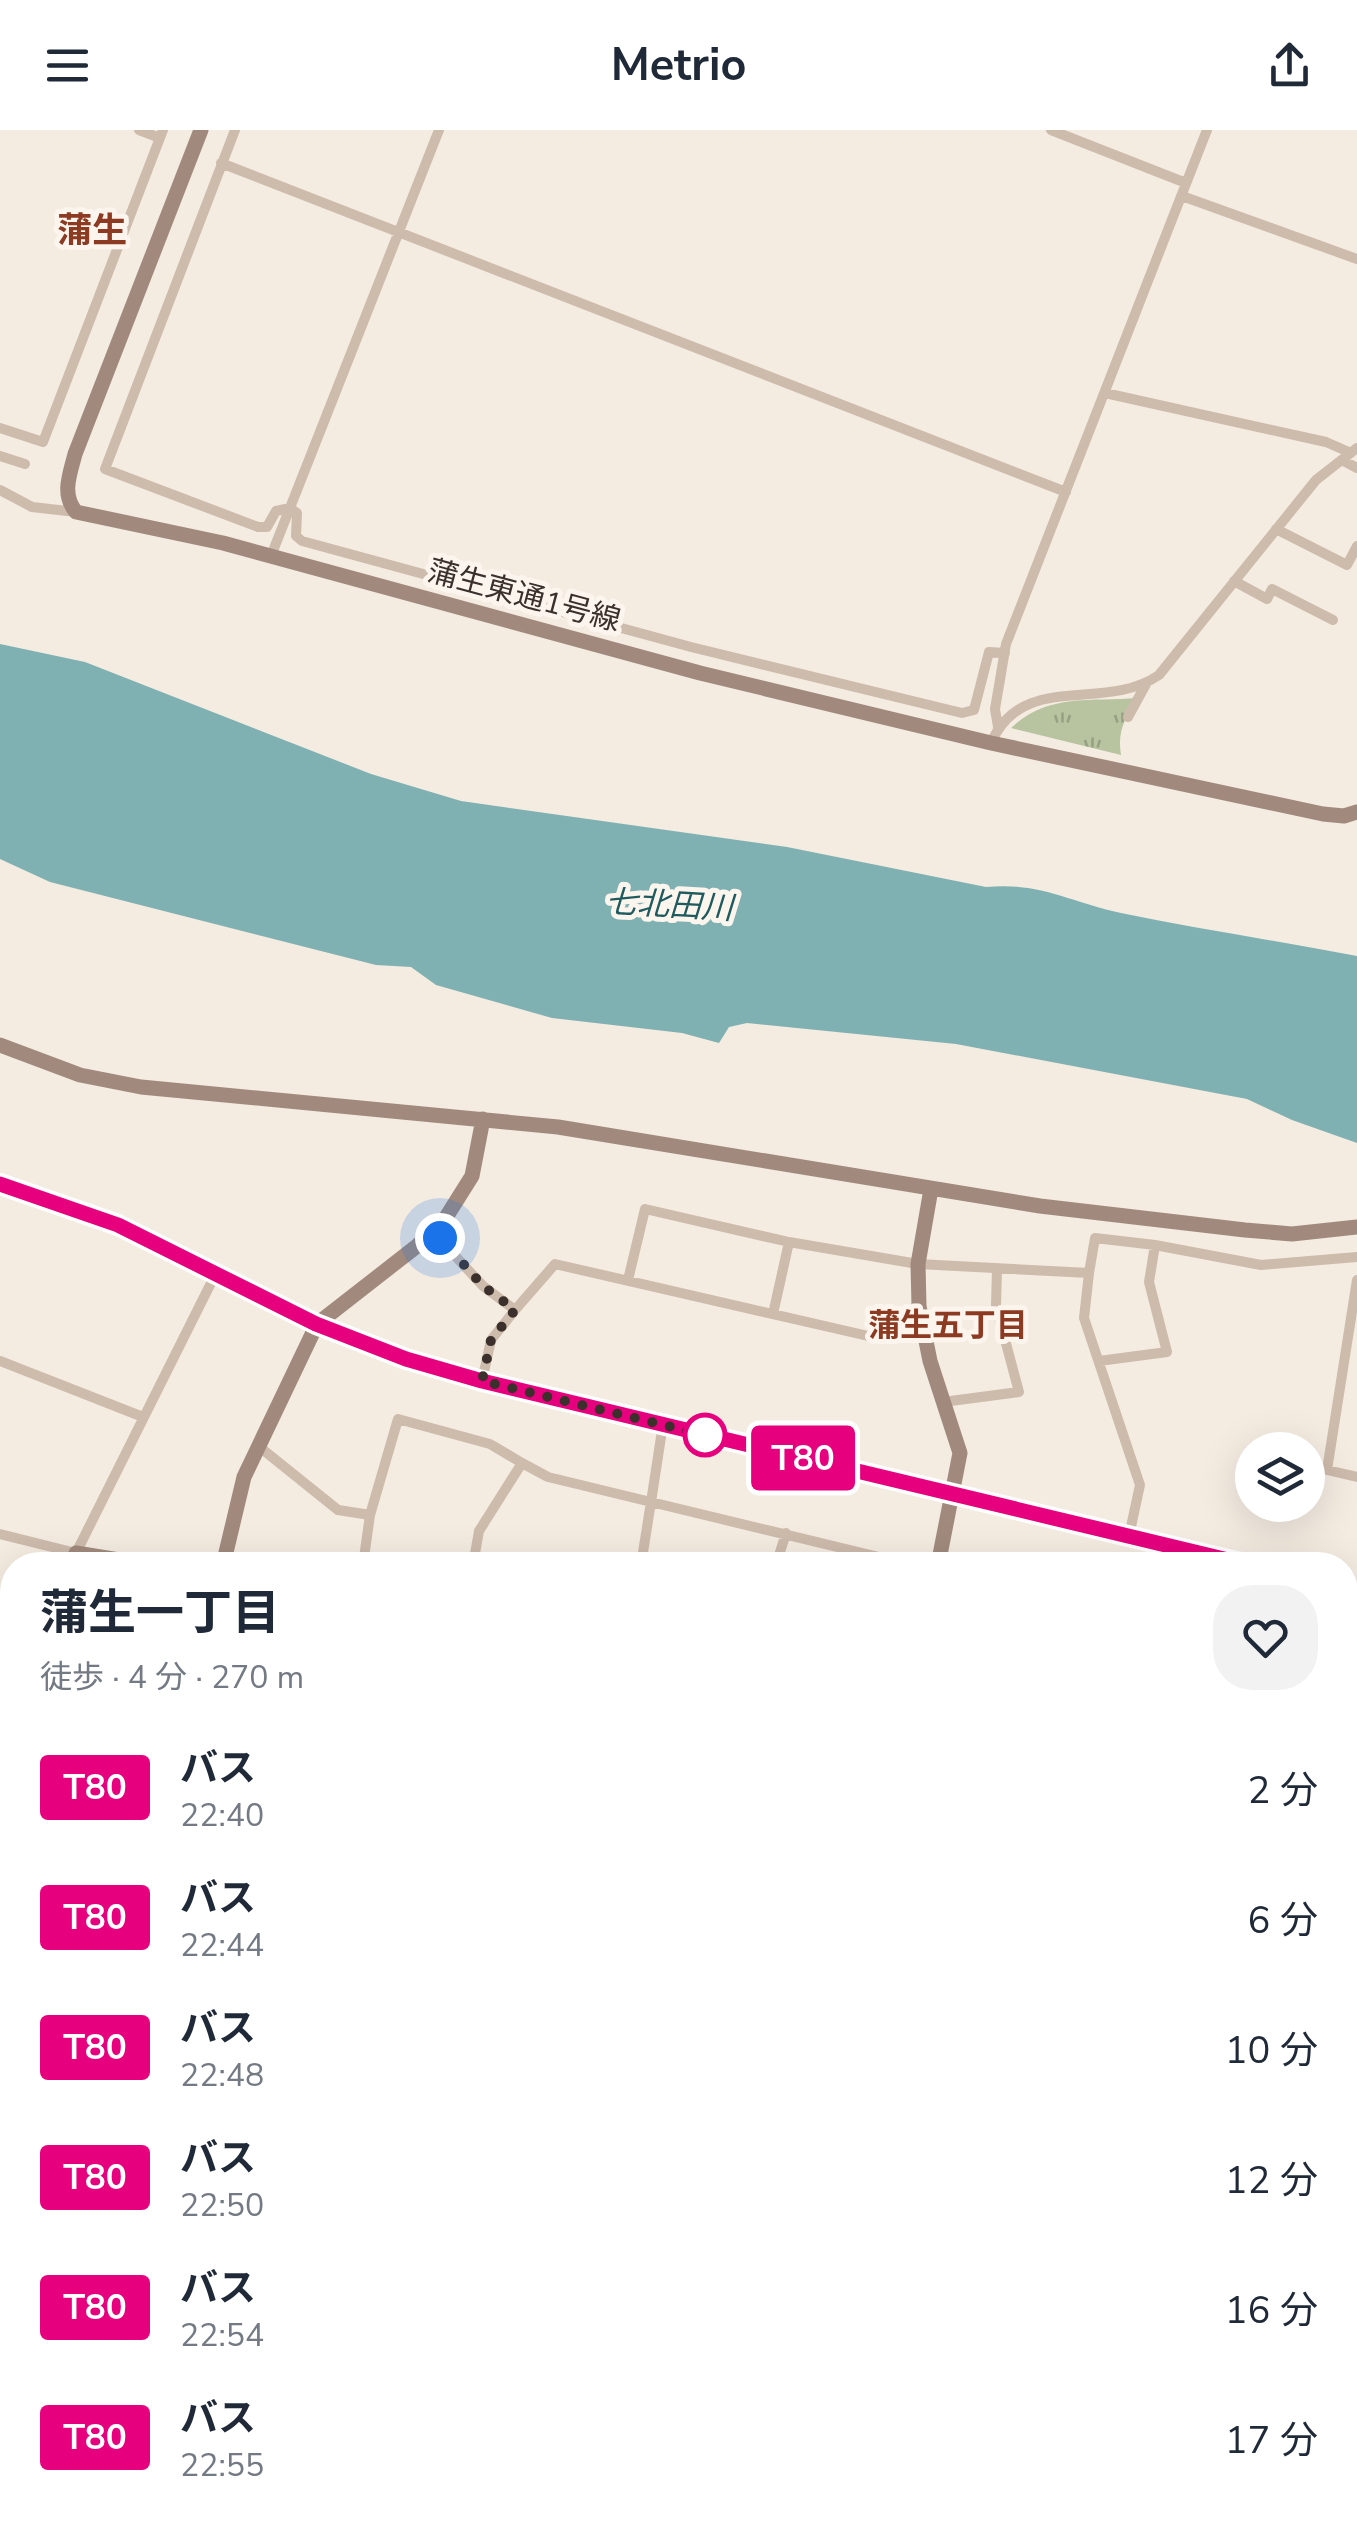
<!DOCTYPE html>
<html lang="ja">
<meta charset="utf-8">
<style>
body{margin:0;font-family:"Nunito Sans","Noto Sans JP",sans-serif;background:#f2f2f3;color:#1f2937;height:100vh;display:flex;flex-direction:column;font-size:38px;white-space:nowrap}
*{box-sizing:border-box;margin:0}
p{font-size:32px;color:#747a83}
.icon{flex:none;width:55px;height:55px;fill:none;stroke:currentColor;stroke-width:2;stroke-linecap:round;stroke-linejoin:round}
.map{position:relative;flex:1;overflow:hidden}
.side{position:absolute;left:0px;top:1422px;width:1358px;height:972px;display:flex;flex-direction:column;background:#fff;border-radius:40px 40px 0 0;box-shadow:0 10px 40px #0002}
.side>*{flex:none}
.badge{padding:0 20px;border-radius:8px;font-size:35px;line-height:65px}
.buttons{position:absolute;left:1235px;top:1302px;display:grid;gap:20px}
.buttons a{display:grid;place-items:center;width:90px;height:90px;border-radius:50%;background:#fff;box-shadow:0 10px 40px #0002;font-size:50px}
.you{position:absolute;width:50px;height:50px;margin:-25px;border:8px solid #fff;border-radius:50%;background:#1a73e8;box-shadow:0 0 0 15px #1a73e833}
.map>.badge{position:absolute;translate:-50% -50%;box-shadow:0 0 0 5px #fff}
.round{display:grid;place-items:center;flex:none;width:105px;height:105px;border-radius:40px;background:#f2f2f3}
.head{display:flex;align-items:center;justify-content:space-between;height:170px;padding:0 40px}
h1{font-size:48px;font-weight:700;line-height:75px}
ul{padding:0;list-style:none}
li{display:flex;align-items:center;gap:30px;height:130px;padding:0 40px}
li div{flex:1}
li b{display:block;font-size:38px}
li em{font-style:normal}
li .badge{min-width:110px;font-weight:700;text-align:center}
header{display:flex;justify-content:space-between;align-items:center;height:130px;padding:0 40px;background:#fff;font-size:45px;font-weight:700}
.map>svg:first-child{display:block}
</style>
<header><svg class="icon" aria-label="menu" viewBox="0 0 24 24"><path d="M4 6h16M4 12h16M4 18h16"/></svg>Metrio<svg class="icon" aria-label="share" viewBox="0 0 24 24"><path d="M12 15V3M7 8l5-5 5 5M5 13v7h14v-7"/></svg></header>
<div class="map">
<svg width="1357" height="2394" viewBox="0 0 1357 2394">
<defs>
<pattern id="grass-tufts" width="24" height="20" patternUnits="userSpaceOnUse" patternTransform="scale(2.5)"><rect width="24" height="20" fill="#b8c4a0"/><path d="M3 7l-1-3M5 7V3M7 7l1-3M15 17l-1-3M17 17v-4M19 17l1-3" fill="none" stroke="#97a083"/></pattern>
</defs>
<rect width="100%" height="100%" fill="#f4ebe1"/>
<path fill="url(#grass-tufts)" d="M 1137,568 C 1125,589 1117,601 1121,625 L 1011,598 C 1048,563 1089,572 1137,568 Z"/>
<path fill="#7fb0b2" d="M 0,514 L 85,532 L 371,644 L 461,671 L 787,717 L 986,757 C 1042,752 1069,772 1121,783 C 1199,799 1278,811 1357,826 L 1357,1013 L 1292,990 L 1247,969 L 956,914 L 747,893 L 729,897 L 719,913 L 682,903 L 552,888 L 436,855 L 411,837 L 376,835 L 50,752 L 0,729 Z"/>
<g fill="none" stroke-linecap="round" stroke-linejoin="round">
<path stroke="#cdbbac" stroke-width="10" d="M 139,0 L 160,8
M 235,0 L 105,339 L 258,397 L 267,397 L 276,381 L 290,378 L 297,383 L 296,406 L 302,411 L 691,517 L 962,583 L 974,580 L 989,522 L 1005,523
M 1051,0 L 1186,53
M 221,33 L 1066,362
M 1182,66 L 1357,129
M 1105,263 L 1326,312 L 1351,323
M 0,298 L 43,312 L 163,0
M 0,326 L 25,334
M 1342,330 L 1357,338
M 0,360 L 32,377 L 76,382
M 1276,399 L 1347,435 L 1357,416
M 271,426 L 439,0
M 1234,451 L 1267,469 L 1272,459 L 1333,490
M 1128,587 L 1146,554
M 998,597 L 995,579 L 1006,514 L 1207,0
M 991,613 C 1023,540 1104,583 1159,545 L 1316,350 L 1357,318
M 433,1102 L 483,1156 L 515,1180 L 555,1134 L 877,1208 L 922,1200
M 1089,1143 L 1084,1188 L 1140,1355 L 1129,1406
M 628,1150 L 645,1079 L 789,1112 L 918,1134 L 1089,1143 L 1095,1108 L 1155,1115 L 1261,1135 L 1357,1127
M 1357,1150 L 1327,1340 L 1357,1347
M 773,1184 L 789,1112
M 0,1231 L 143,1287
M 1099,1231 L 1167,1222 L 1149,1152 L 1155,1115
M 482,1251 L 491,1210 L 515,1180
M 943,1272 L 1019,1262 L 996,1176 L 997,1139
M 257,1315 L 338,1380 L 370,1385
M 522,1333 L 548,1347 L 651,1372 L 663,1294
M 0,1404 L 76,1423
M 76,1435 L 76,1423 L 216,1143
M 363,1435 L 370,1385 L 398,1289 L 490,1314 L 522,1333 L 479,1401 L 473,1435
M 641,1435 L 651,1372 L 912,1435
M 776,1435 L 786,1403
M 1345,1672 L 1357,1672
M 0,1699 L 12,1699"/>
<path stroke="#a18a7d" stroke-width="15" d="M 201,0 L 75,324 C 70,344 61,364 76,382 L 223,413 L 700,543 L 991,613 L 1323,684 L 1344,686 L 1357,682
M 0,915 L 80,945 L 141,957 L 558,997 L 1040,1076 L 1245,1100 L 1292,1104 L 1357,1097
M 0,1054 L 118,1095 L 317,1194 L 406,1229 L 482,1251 L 1249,1435
M 931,1059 L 918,1134 L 919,1176 L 930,1231 L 960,1323 L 938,1435
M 76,1423 L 150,1435
M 223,1435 L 244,1347 L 317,1194 L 417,1116 L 445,1089 L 472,1046 L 483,989
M 1345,1458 L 1357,1460
M 0,1736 L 12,1736
M 1345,1739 L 1355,1738 L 1357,1904
M 0,1755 L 12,1755
M 110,2394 L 111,2382
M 620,2394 L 620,2382"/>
<path stroke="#7d675c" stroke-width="18" d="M 1357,1715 L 1357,1738"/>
<defs>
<path id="rail" d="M 678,2382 L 679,2394"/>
</defs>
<use href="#rail" stroke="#3b302b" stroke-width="6"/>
<use href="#rail" stroke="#fbf5ee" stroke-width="2.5" stroke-dasharray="8" stroke-linecap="butt"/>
</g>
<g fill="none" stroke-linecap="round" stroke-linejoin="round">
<defs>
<path id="line" d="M 0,1054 L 118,1095 L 316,1194 L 406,1229 L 482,1251 L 1249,1435"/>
</defs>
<use href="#line" stroke="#fff" stroke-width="22"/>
<use href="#line" stroke="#e6007e" stroke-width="15"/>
<path stroke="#3b302b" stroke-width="10" stroke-dasharray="0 18" d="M 440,1108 L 483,1156 L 515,1180 L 491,1210 L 482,1251 L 705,1305"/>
</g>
<circle fill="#fff" stroke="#e6007e" stroke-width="5" cx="705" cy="1305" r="20"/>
<g text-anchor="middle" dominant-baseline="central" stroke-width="10" stroke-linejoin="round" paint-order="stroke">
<g font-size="30" fill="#3b302b" stroke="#fbf5ee">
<text transform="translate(524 466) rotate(15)">蒲生東通1号線</text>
</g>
<g font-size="32" font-style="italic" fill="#1f5a5e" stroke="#fbf5ee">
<text transform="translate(669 775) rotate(3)">七北田川</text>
</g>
<g font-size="32" font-weight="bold" fill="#8c3b22" stroke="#fbf5ee">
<text x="948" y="1195">蒲生五丁目</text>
</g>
<g font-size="35" font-weight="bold" fill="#8c3b22" stroke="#fbf5ee">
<text x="92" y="100">蒲生</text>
</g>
</g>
</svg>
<div class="buttons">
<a><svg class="icon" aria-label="layers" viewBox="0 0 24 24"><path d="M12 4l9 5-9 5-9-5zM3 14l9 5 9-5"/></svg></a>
</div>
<div class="you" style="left:440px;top:1108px"></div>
<b class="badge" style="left:803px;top:1328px;background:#e6007e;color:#fff">T80</b>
<section class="side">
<div class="head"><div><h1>蒲生一丁目</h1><p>徒歩 · 4 分 · 270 m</p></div><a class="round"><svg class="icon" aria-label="heart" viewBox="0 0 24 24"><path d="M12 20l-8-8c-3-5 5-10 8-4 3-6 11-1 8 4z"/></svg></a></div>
<ul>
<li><span class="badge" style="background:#e6007e;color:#fff">T80</span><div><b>バス</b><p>22:40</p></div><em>2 分</em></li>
<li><span class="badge" style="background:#e6007e;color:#fff">T80</span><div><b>バス</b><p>22:44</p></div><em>6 分</em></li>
<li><span class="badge" style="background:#e6007e;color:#fff">T80</span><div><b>バス</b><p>22:48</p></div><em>10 分</em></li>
<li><span class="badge" style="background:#e6007e;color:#fff">T80</span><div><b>バス</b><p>22:50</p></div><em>12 分</em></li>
<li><span class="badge" style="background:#e6007e;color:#fff">T80</span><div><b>バス</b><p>22:54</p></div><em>16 分</em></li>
<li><span class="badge" style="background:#e6007e;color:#fff">T80</span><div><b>バス</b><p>22:55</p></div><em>17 分</em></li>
</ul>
</section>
</div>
